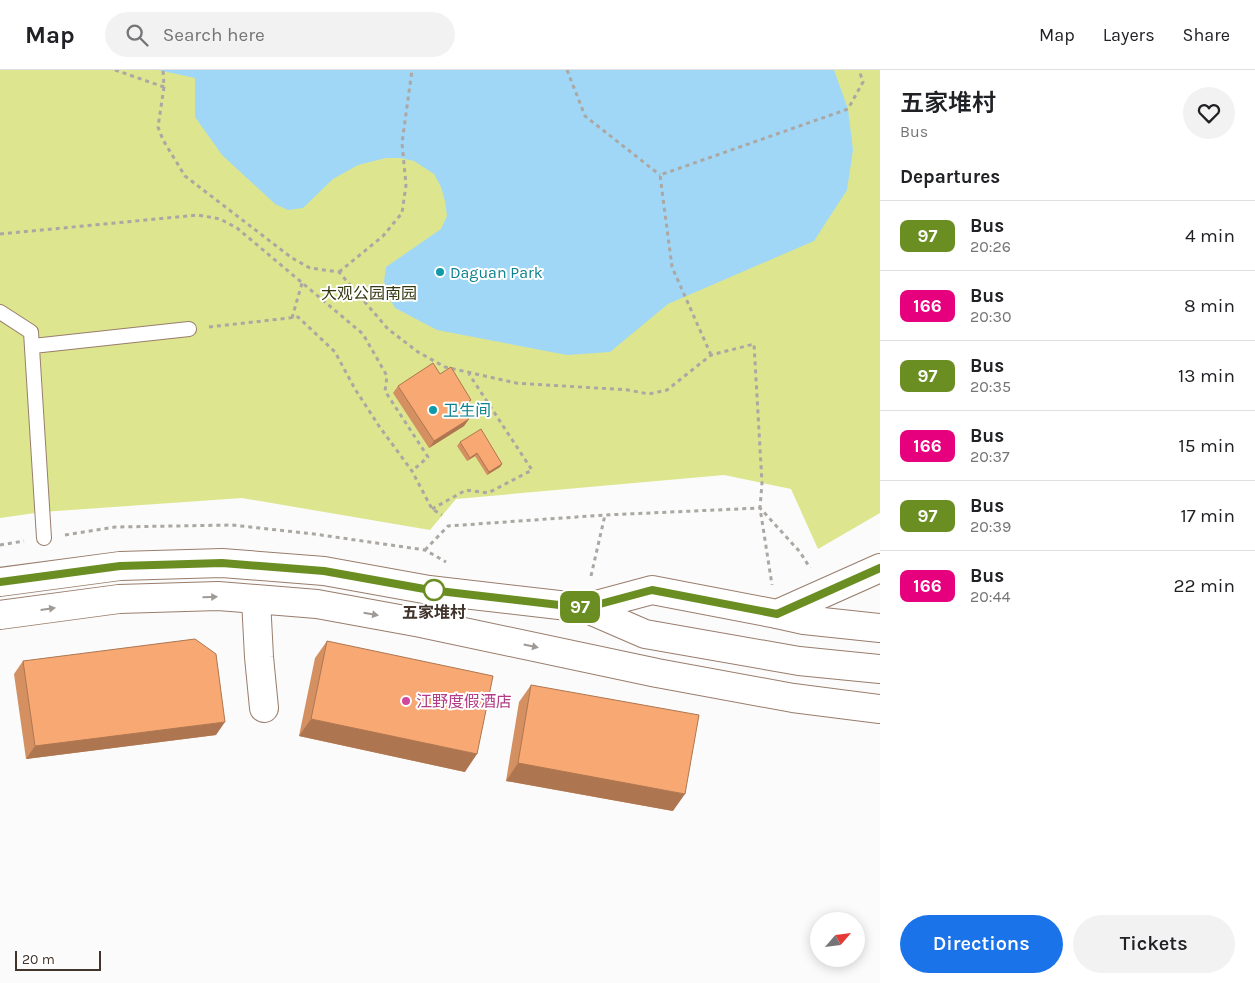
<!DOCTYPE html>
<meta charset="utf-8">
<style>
body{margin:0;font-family:Karla,"Noto Sans SC",sans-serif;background:#f2f2f2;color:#202124;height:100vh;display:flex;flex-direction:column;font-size:19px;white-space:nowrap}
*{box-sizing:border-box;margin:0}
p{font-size:16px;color:#757577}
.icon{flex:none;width:28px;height:28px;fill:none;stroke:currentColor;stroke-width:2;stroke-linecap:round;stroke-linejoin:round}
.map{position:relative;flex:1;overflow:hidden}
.side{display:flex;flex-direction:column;background:#fff;width:375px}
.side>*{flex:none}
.badge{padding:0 10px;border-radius:8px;font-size:18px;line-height:32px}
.needle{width:32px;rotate:62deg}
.tools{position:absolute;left:810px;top:842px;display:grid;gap:10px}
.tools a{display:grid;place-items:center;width:55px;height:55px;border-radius:50%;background:#fff;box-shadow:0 2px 12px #0003;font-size:25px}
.scale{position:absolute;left:15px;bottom:12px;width:86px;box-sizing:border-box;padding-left:5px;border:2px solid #40342d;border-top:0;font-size:14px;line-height:18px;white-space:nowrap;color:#40342d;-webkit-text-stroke:4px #fff;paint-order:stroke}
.map>.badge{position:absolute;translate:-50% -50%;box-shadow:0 0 0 2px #fff}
h2{padding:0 20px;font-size:19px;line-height:45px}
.round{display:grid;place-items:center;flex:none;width:52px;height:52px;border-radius:26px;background:#f2f2f2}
.headline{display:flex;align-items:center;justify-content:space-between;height:85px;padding:0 20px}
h1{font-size:24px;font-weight:600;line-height:38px}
.primary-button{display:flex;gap:10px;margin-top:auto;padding:10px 20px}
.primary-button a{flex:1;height:58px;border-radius:30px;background:#1a73e8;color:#fff;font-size:20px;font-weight:600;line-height:58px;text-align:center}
.primary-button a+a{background:#f2f2f2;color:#202124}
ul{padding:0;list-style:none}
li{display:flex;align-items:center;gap:15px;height:70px;padding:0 20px;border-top:1px solid #e0e0e0}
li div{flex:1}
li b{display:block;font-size:19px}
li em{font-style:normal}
li .badge{min-width:55px;font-weight:700;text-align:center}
header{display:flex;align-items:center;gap:30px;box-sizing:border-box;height:70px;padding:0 25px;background:#fff;border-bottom:1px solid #e0e0e0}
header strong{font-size:24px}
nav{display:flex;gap:28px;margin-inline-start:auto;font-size:18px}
.search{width:350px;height:45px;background:#f2f2f2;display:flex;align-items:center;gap:12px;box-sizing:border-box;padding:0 18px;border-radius:28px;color:#757577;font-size:19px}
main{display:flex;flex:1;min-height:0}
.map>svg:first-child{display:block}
</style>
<header>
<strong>Map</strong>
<div class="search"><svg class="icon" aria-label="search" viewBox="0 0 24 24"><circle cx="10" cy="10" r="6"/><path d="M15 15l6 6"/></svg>Search here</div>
<nav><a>Map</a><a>Layers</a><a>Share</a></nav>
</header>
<main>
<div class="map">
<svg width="880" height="913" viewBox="0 0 880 913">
<rect width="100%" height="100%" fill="#fafbfa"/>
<path fill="#dde68e" d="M 0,0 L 880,0 L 880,443 L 818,479 L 791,419 L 724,405 L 456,429 L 430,460 L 242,428 L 42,442 L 0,448 Z"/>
<path fill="#a1d7f6" d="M 158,0 L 834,0 L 848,39 L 853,80 L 847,120 L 814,171 L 668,234 L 610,282 L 567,285 L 437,260 L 395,238 L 388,226 L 384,211 L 386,197 L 441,159 L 447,146 L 445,131 L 441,117 L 434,104 L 414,91 L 400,88 L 386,88 L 358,95 L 333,109 L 303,138 L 288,140 L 275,134 L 222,85 L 195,47 L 195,8 Z"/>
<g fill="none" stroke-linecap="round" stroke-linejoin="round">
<defs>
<path id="lane" d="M 0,242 L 31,262 L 44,468
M 33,276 L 189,259"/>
<path id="street" d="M 256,530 L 259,587 L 264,638
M 585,538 L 645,564 L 799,591 L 880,599
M 777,544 L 804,550 L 880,558
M 0,545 L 119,529 L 218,526 L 317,534 L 421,553 L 657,603 L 793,628 L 880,639"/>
<path id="secondary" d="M 0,512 L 120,496 L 222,493 L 324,501 L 429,520 L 585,538 L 652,520 L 777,544 L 880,498"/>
</defs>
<use href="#lane" stroke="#997d6c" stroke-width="16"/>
<use href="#street" stroke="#997d6c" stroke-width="30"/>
<use href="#secondary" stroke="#997d6c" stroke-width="30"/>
<path stroke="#aba7a3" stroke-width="3" stroke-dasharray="4 4" stroke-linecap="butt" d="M 115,0 L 164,17 L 163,0
M 567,0 L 585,46 L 660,105
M 164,17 L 158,57 L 163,70 L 185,106 L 292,188 L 310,198 L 339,202 L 388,259 L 418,282 L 445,297 L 516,313 L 628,320 L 649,324 L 667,320 L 711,285 L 754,274 L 762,413 L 760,438 L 772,515
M 0,164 L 198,145 L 220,149 L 237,158 L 363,264 L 387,306 L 385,321 L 428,387 L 412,401
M 339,202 L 383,166 L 402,143 L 406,115 L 402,73 L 412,0
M 292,248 L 302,213
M 209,257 L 298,247 L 335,282 L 355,319 L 379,356 L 412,401 L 432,439 L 442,445
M 711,285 L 672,197 L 660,105 L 848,39 L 863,12 L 859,0
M 432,439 L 466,420 L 488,423 L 532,400 L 469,304
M 65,465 L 115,457 L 232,455 L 314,464 L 425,480 L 446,492
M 0,475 L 24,471
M 425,480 L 448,456 L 605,445 L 760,438 L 800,482 L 810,498
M 591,506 L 605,445"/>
<use href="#lane" stroke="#fff" stroke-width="14"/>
<use href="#street" stroke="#fff" stroke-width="28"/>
<use href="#secondary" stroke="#fff" stroke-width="28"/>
</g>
<path fill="#d59062" d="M 440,304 L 466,337 L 463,339 L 469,349 L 464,356 L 429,378 L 393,323 L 398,316 Z
M 460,372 L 502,394 L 500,397 L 487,405 L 475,386 L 467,391 L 457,376 Z
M 327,571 L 465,702 L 299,666 L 315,588 Z
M 23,591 L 216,665 L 26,689 L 14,604 Z
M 531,615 L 673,741 L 506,711 L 519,632 Z"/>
<path fill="#ae7650" d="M 471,330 L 466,337 L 456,344 L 461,337 Z
M 469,349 L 464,356 L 429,378 L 434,371 Z
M 477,383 L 475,386 L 467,391 L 470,388 Z
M 502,394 L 500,397 L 487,405 L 489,402 Z
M 311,649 L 477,684 L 465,702 L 299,666 Z
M 225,652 L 216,665 L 26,689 L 35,676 Z
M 518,693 L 685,724 L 673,741 L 506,711 Z"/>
<path fill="#f8a872" stroke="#ae7650" d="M 433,293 L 440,304 L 451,297 L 471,330 L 461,337 L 469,349 L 434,371 L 398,316 Z
M 481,359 L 502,394 L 489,402 L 477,383 L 470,388 L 460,372 Z
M 195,569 L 216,584 L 225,652 L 35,676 L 23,591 Z
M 327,571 L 493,606 L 477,684 L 311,649 Z
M 531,615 L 699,645 L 685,724 L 518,693 Z"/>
<defs><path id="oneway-solid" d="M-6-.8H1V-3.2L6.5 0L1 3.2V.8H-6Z" transform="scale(1.25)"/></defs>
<g fill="#a09a96">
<use href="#oneway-solid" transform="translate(210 527) rotate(-1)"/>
<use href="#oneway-solid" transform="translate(48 539) rotate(-8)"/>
<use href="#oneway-solid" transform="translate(371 544) rotate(10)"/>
<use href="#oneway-solid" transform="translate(531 576) rotate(12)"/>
</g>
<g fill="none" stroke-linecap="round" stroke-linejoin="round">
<defs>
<path id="line" d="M 0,512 L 120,496 L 222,493 L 324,501 L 430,520 L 585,538 L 652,520 L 777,544 L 880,498"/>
</defs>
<use href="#line" stroke="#fff" stroke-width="11"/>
<use href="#line" stroke="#6b8e23" stroke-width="8"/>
</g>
<g fill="#0f9aa8" stroke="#fff" stroke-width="2">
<circle cx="440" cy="202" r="5"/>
<circle cx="433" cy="340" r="5"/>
</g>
<circle fill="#fff" stroke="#6b8e23" stroke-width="2.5" cx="434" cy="520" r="10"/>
<circle fill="#d1479c" stroke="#fff" stroke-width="2" cx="406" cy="631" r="5"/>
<g text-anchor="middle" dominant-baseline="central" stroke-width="4" stroke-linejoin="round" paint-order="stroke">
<g font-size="16" fill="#0d838f" stroke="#fff" text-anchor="start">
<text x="450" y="202">Daguan Park</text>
<text x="443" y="340">卫生间</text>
</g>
<g font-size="16" fill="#363a12" stroke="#fff">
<text x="369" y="223">大观公园南园</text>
</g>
<g font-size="16" font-weight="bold" fill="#40342d" stroke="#fff">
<text x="434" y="542">五家堆村</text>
</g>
<g font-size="16" fill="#b23c85" stroke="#fff" text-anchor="start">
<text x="416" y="631">江野度假酒店</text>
</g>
</g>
</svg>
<div class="tools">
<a><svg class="needle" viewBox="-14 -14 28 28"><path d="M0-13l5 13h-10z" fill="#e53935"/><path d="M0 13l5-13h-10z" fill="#757577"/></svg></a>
</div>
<div class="scale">20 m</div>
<b class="badge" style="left:580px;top:537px;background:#6b8e23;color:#fff">97</b>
</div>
<section class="side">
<div class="headline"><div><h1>五家堆村</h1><p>Bus</p></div><a class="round"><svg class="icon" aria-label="heart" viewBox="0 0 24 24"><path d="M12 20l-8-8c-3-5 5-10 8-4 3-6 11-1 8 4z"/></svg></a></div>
<h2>Departures</h2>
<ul>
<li><span class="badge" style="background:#6b8e23;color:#fff">97</span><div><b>Bus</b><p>20:26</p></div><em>4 min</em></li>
<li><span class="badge" style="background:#e6007e;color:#fff">166</span><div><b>Bus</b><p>20:30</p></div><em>8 min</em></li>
<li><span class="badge" style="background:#6b8e23;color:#fff">97</span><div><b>Bus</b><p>20:35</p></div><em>13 min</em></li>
<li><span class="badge" style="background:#e6007e;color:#fff">166</span><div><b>Bus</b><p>20:37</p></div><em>15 min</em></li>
<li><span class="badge" style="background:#6b8e23;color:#fff">97</span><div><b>Bus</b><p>20:39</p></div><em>17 min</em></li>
<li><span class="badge" style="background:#e6007e;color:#fff">166</span><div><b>Bus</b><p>20:44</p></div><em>22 min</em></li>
</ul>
<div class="primary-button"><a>Directions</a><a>Tickets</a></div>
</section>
</main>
